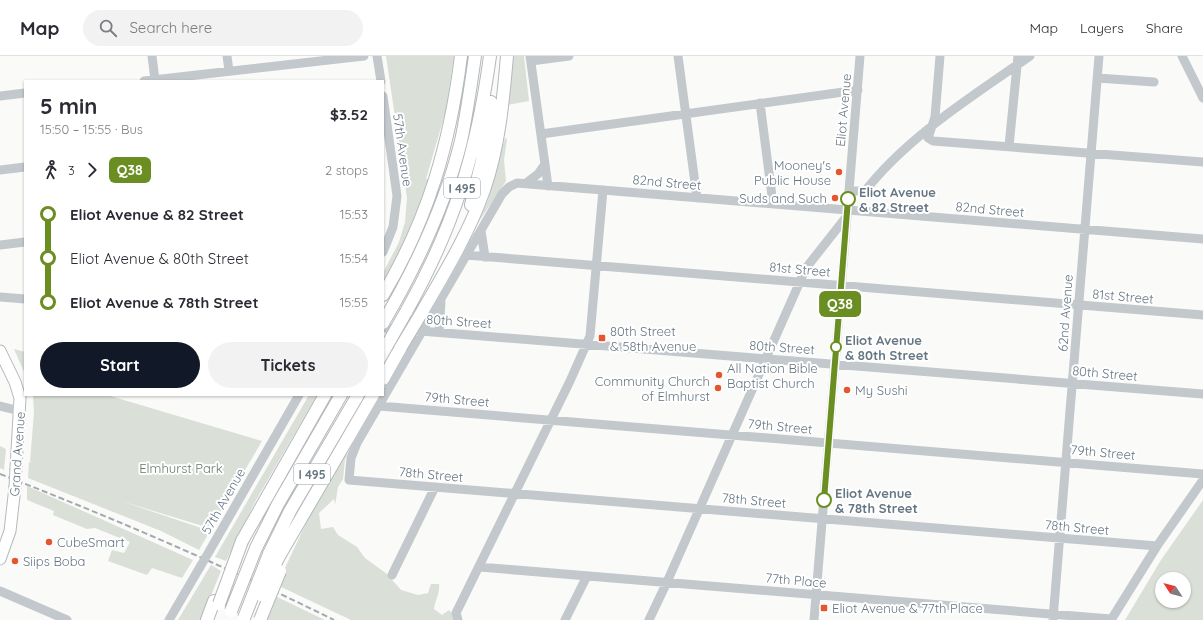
<!DOCTYPE html>
<meta charset="utf-8">
<style>
body{margin:0;font-family:Quicksand,sans-serif;background:#f2f2f3;color:#2b2b33;height:100vh;display:flex;flex-direction:column;font-size:15px;white-space:nowrap}
*{box-sizing:border-box;margin:0}
p{font-size:13px;color:#7c7c81}
.icon{flex:none;width:22px;height:22px;fill:none;stroke:currentColor;stroke-width:2;stroke-linecap:round;stroke-linejoin:round}
.map{position:relative;flex:1;overflow:hidden}
.side{position:absolute;left:24px;top:24px;width:360px;height:316px;display:flex;flex-direction:column;background:#fff;border-radius:0px;box-shadow:0 1px 3px #0004}
.side>*{flex:none}
.badge{padding:0 8px;border-radius:6px;font-size:14px;line-height:26px}
.needle{width:26px;rotate:306deg}
.tools{position:absolute;left:1155px;top:516px;display:grid;gap:8px}
.tools a{display:grid;place-items:center;width:36px;height:36px;border-radius:50%;background:#fff;box-shadow:0 1px 3px #0004;font-size:20px}
.map>.badge{position:absolute;translate:-50% -50%;box-shadow:0 0 0 2px #fff}
.legs{display:flex;align-items:center;gap:6px;height:44px;padding:0 16px;font-size:13px}
.legs p{margin-inline-start:auto}
.summary{display:flex;align-items:center;justify-content:space-between;height:68px;padding:0 16px}
h1{font-size:22px;font-weight:700;line-height:30px}
.button{display:flex;gap:8px;margin-top:auto;padding:8px 16px}
.button a{flex:1;height:46px;border-radius:24px;background:#111827;color:#fff;font-size:16px;font-weight:700;line-height:46px;text-align:center}
.button a+a{background:#f2f2f3;color:#2b2b33}
ul{padding:0 16px;list-style:none}
li{display:flex;align-items:center;gap:14px;height:44px;font-size:15px}
li i{display:grid;place-items:center;width:6px;height:100%;margin:0 5px;background:currentColor}
li i::after{content:'';width:10px;height:10px;margin:-5px;border:3px solid;border-radius:50%;background:#fff}
li p{margin-inline-start:auto}
li:first-child i{background:linear-gradient(#0000 50%,currentColor 0)}
li:last-child i{background:linear-gradient(currentColor 50%,#0000 0)}
header{display:flex;align-items:center;gap:24px;box-sizing:border-box;height:56px;padding:0 20px;background:#fff;border-bottom:1px solid #e1e1e2}
header strong{font-size:19px}
nav{display:flex;gap:22px;margin-inline-start:auto;font-size:14px}
.search{width:280px;height:36px;background:#f2f2f3;display:flex;align-items:center;gap:10px;box-sizing:border-box;padding:0 14px;border-radius:22px;color:#7c7c81;font-size:15px}
.map>svg:first-child{display:block}
</style>
<header>
<strong>Map</strong>
<div class="search"><svg class="icon" aria-label="search" viewBox="0 0 24 24"><circle cx="10" cy="10" r="6"/><path d="M15 15l6 6"/></svg>Search here</div>
<nav><a>Map</a><a>Layers</a><a>Share</a></nav>
</header>
<div class="map">
<svg width="1203" height="564" viewBox="0 0 1203 564">
<rect width="100%" height="100%" fill="#fafaf8"/>
<path fill="#dadfd7" fill-rule="evenodd" d="M 386,0 L 454,0 L 446,54 L 426,123 L 430,123 L 401,193 L 383,227 L 383,217 L 399,186 L 405,166 L 407,142 Z
M 513,0 L 524,0 L 529,45 L 507,49 Z
M 505,82 L 507,83 L 504,104 L 506,125 L 478,167 L 488,144 Z
M 14,293 L 25,296 L 25,318 Z
M 33,339 L 107,339 L 262,385 L 210,474 L 206,471 L 121,445 L 210,475 L 199,494 L 161,475 L 28,422 L 29,406 L 32,406 L 30,405 L 34,357 Z
M 309,339 L 317,339 L 255,446 L 226,505 L 215,501 Z
M 351,387 L 345,404 L 343,423 L 338,431 L 335,449 L 334,443 L 319,457 L 321,473 L 333,471 L 338,479 L 357,491 L 365,502 L 387,518 L 401,534 L 418,539 L 428,537 L 431,528 L 439,528 C 440,538 435,544 434,553 L 442,559 L 449,554 L 458,564 L 351,564 L 277,529 L 308,463 Z
M 0,390 L 6,393 L 4,414 L 0,412 Z
M 27,430 L 193,504 L 182,522 L 152,512 L 147,519 L 108,505 L 112,494 L 124,497 L 130,486 L 95,472 L 87,473 L 53,459 L 54,455 L 27,444 Z
M 1203,444 L 1203,564 L 1125,564 L 1161,504 ZM 1162,523 L 1184,523 L 1184,545 L 1162,545 Z
M 211,509 L 221,515 L 201,564 L 178,564 Z
M 273,539 L 325,564 L 264,564 Z"/>
<g fill="none" stroke-linecap="round" stroke-linejoin="round">
<defs>
<path id="major" d="M 0,295 L 15,326 L 20,342 L 16,412
M 0,503 L 10,475 L 15,431"/>
<path id="highway" d="M 471,149 L 482,105 L 491,46
M 383,239 C 428,163 450,88 461,0
M 406,256 C 454,171 477,96 490,0
M 422,256 C 445,216 469,177 484,134 C 499,91 503,46 507,0
M 383,267 C 417,209 445,150 461,85 C 467,57 471,28 475,0
M 383,323 L 401,291
M 242,485 L 325,339
M 256,492 L 278,448 L 341,339
M 269,498 L 290,455 L 358,339
M 278,502 L 373,339
M 207,564 L 214,545"/>
</defs>
<use href="#major" stroke="#b5babe" stroke-width="13"/>
<use href="#highway" stroke="#b4b9bd" stroke-width="14"/>
<path stroke="#c3c8cc" stroke-width="9" d="M 152,0 L 155,24
M 227,0 L 229,15
M 377,0 L 381,25
M 530,0 L 548,130
M 678,0 L 697,142
M 940,0 L 935,61 L 928,82 L 933,85 L 1203,106
M 1182,0 L 1203,42
M 531,5 L 569,0
M 1098,22 L 1154,26
M 144,25 L 364,0
M 0,40 L 25,37
M 383,40 L 397,140 L 393,171 L 383,196
M 760,47 L 773,148
M 541,78 L 858,34
M 1009,90 L 1018,0
M 0,114 L 25,111
M 526,127 L 538,118 L 545,108
M 849,135 L 865,135 C 908,80 973,40 1030,0
M 481,175 L 485,201
M 0,189 L 25,186
M 466,199 L 1203,259
M 0,241 L 25,243
M 383,272 L 1203,338
M 439,276 L 441,246
M 0,350 L 20,355
M 379,350 L 1203,418
M 1157,490 L 349,424 L 351,402 L 357,387 L 502,138 L 509,131 L 517,127 L 1203,183
M 210,494 L 299,339
M 479,511 L 1111,563
M 392,519 L 435,431
M 0,535 L 67,564
M 1053,563 L 1099,0
M 169,564 L 200,511
M 458,564 L 456,557 L 570,325 L 590,280 L 603,134
M 565,564 L 587,520
M 649,564 L 667,526 L 806,212 L 847,160
M 814,564 L 860,0
M 1111,564 L 1157,490 L 1203,424"/>
<use href="#major" stroke="#fff" stroke-width="11"/>
<use href="#highway" stroke="#fff" stroke-width="12"/>
<path stroke="#a2aab0" stroke-width="2" stroke-dasharray="6 3" stroke-linecap="butt" d="M 0,418 C 113,462 225,510 334,564"/>
<defs>
<path id="major-bridge" d="M 15,431 L 16,412"/>
<path id="highway-bridge" d="M 386,291 L 406,256
M 401,291 L 422,256
M 261,539 L 278,502
M 219,548 L 242,485
M 231,555 L 256,492
M 244,562 L 269,498
M 260,564 L 280,515"/>
</defs>
<use href="#major-bridge" stroke="#b5babe" stroke-width="13" stroke-linecap="butt"/>
<use href="#highway-bridge" stroke="#b4b9bd" stroke-width="14" stroke-linecap="butt"/>
<path stroke="#c3c8cc" stroke-width="9" d="M 200,511 L 210,494"/>
<use href="#major-bridge" stroke="#fff" stroke-width="11"/>
<use href="#highway-bridge" stroke="#fff" stroke-width="12"/>
</g>
<g fill="none" stroke-linecap="round" stroke-linejoin="round">
<defs>
<path id="line-1" d="M 824,444 L 848,143"/>
</defs>
<use href="#line-1" stroke="#fff" stroke-width="9"/>
<use href="#line-1" stroke="#6b8e23" stroke-width="6"/>
</g>
<g fill="#e4572e" stroke="#fff" stroke-width="1.5">
<circle cx="839" cy="116" r="4"/>
<circle cx="835" cy="142" r="4"/>
<rect x="598" y="278" width="8" height="8" rx="2"/>
<circle cx="719" cy="319" r="4"/>
<circle cx="718" cy="332" r="4"/>
<circle cx="847" cy="334" r="4"/>
<circle cx="49" cy="486" r="4"/>
<circle cx="15" cy="505" r="4"/>
<rect x="820" y="548" width="8" height="8" rx="2"/>
</g>
<g fill="#fff" stroke="#6b8e23" stroke-width="2">
<circle cx="848" cy="143" r="7"/>
<circle cx="836" cy="291" r="5"/>
<circle cx="824" cy="444" r="7"/>
</g>
<g text-anchor="middle" dominant-baseline="central" stroke-width="4" stroke-linejoin="round" paint-order="stroke">
<g fill="#fff" stroke="#939fa8" stroke-width="1">
<rect x="444" y="122" width="36" height="20" rx="3"/>
<rect x="294" y="408" width="36" height="20" rx="3"/>
</g>
<g font-size="12" font-weight="bold" fill="#657683">
<text x="462" y="132">I 495</text>
<text x="312" y="418">I 495</text>
</g>
<g font-size="13" fill="#657683" stroke="#fff">
<text transform="translate(843 54) rotate(-85)">Eliot Avenue</text>
<text transform="translate(403 94) rotate(82)">57th Avenue</text>
<text transform="translate(667 126) rotate(5)">82nd Street</text>
<text transform="translate(990 153) rotate(5)">82nd Street</text>
<text transform="translate(800 213) rotate(5)">81st Street</text>
<text transform="translate(1123 240) rotate(5)">81st Street</text>
<text transform="translate(1065 257) rotate(-86)">62nd Avenue</text>
<text transform="translate(459 265) rotate(4)">80th Street</text>
<text transform="translate(782 291) rotate(4)">80th Street</text>
<text transform="translate(1105 317) rotate(5)">80th Street</text>
<text transform="translate(457 343) rotate(5)">79th Street</text>
<text transform="translate(780 370) rotate(5)">79th Street</text>
<text transform="translate(1103 396) rotate(5)">79th Street</text>
<text transform="translate(17 398) rotate(-86)">Grand Avenue</text>
<text transform="translate(431 418) rotate(5)">78th Street</text>
<text transform="translate(754 444) rotate(5)">78th Street</text>
<text transform="translate(223 445) rotate(-60)">57th Avenue</text>
<text transform="translate(1077 471) rotate(5)">78th Street</text>
<text transform="translate(796 524) rotate(5)">77th Place</text>
</g>
<g font-size="13" fill="#657683" stroke="#fff" text-anchor="start">
<text x="831" y="109" text-anchor="end">Mooney's<tspan x="831" dy="15">Public House</tspan></text>
<text x="827" y="142" text-anchor="end">Suds and Such</text>
<text x="610" y="275">80th Street<tspan x="610" dy="15">&amp; 58th Avenue</tspan></text>
<text x="727" y="312">All Nation Bible<tspan x="727" dy="15">Baptist Church</tspan></text>
<text x="710" y="325" text-anchor="end">Community Church<tspan x="710" dy="15">of Elmhurst</tspan></text>
<text x="855" y="334">My Sushi</text>
<text x="57" y="486">CubeSmart</text>
<text x="23" y="505">Siips Boba</text>
<text x="832" y="552">Eliot Avenue &amp; 77th Place</text>
</g>
<g font-size="13" font-weight="bold" fill="#657683" stroke="#fff" text-anchor="start">
<text x="859" y="136">Eliot Avenue<tspan x="859" dy="15">&amp; 82 Street</tspan></text>
<text x="845" y="284">Eliot Avenue<tspan x="845" dy="15">&amp; 80th Street</tspan></text>
<text x="835" y="437">Eliot Avenue<tspan x="835" dy="15">&amp; 78th Street</tspan></text>
</g>
<g font-size="13" fill="#687a64" stroke="#fff">
<text x="181" y="412">Elmhurst Park</text>
</g>
</g>
</svg>
<div class="tools">
<a><svg class="needle" viewBox="-14 -14 28 28"><path d="M0-13l5 13h-10z" fill="#e53935"/><path d="M0 13l5-13h-10z" fill="#7c7c81"/></svg></a>
</div>
<b class="badge" style="left:840px;top:248px;background:#6b8e23;color:#fff">Q38</b>
<section class="side">
<div class="summary"><div><h1>5 min</h1><p>15:50 – 15:55 · Bus</p></div><b>$3.52</b></div>
<div class="legs"><svg class="icon" aria-label="walk" viewBox="0 0 24 24"><circle cx="13" cy="4" r="2"/><path d="M13 8l-2 6 4 7M11 14l-3 7M7 12l3-4h3l4 4"/></svg>3<svg class="icon" aria-label="forward" viewBox="0 0 24 24"><path d="M9 5l7 7-7 7"/></svg><b class="badge" style="background:#6b8e23;color:#fff">Q38</b><p>2 stops</p></div>
<ul>
<li><i style="color:#6b8e23"></i><b>Eliot Avenue &amp; 82 Street</b><p>15:53</p></li>
<li><i style="color:#6b8e23"></i><span>Eliot Avenue &amp; 80th Street</span><p>15:54</p></li>
<li><i style="color:#6b8e23"></i><b>Eliot Avenue &amp; 78th Street</b><p>15:55</p></li>
</ul>
<div class="button"><a>Start</a><a>Tickets</a></div>
</section>
</div>
